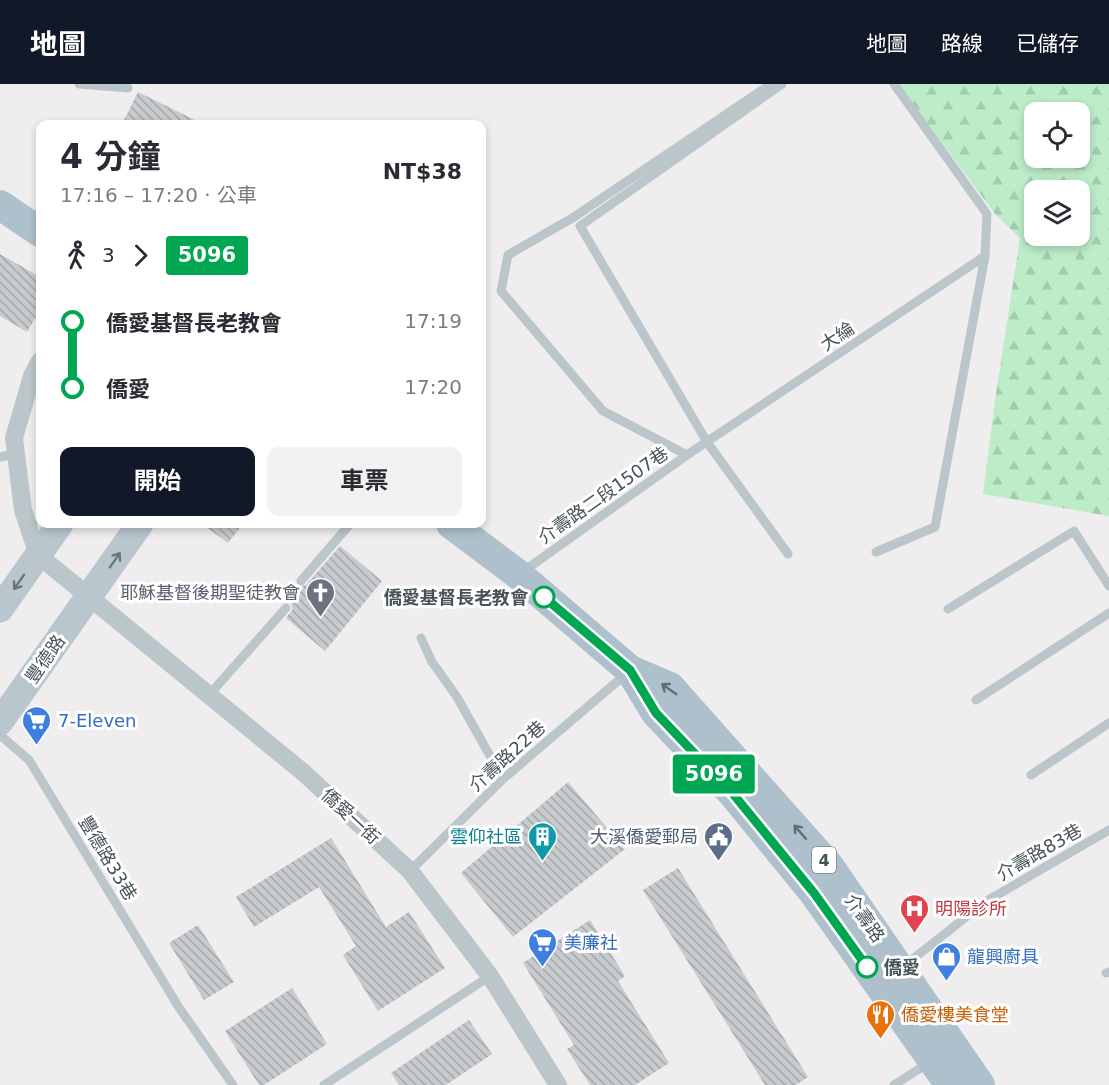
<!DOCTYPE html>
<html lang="zh-TW">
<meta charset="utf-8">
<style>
body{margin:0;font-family:"DejaVu Sans","Noto Sans TC",sans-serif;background:#f2f2f3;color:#2b2b33;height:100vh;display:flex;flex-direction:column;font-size:22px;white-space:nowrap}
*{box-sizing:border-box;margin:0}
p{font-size:20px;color:#7c7c81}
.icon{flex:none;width:33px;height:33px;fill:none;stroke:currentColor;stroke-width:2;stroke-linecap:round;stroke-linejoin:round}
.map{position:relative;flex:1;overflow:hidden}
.drawer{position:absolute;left:36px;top:36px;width:450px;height:408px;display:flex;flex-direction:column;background:#fff;border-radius:12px;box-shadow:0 3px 9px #0003}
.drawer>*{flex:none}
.badge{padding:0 12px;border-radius:4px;font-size:21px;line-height:39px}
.buttons{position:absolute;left:1024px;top:18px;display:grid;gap:12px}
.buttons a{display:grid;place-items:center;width:66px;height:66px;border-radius:12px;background:#fff;box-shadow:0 3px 9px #0003;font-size:30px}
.map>.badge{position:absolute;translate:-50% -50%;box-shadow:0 0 0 3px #fff}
.legs{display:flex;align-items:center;gap:9px;height:66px;padding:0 24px;font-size:20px}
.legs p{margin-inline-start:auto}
.overview{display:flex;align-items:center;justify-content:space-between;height:102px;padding:0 24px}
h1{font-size:33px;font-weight:700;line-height:45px}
.button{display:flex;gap:12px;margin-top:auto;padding:12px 24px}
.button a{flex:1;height:69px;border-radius:12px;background:#111827;color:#fff;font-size:24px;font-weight:700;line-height:69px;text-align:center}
.button a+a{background:#f2f2f3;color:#2b2b33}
ul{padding:0 24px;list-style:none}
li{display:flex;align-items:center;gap:21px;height:66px;font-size:22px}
li i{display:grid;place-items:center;width:9px;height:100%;margin:0 8px;background:currentColor}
li i::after{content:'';width:15px;height:15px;margin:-8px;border:4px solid;border-radius:50%;background:#fff}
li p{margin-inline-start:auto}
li:first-child i{background:linear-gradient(#0000 50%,currentColor 0)}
li:last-child i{background:linear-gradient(currentColor 50%,#0000 0)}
header{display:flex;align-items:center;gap:36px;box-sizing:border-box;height:84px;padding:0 30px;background:#111827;color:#fff}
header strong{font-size:28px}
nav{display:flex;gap:33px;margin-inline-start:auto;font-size:21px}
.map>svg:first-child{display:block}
</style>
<header>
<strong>地圖</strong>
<nav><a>地圖</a><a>路線</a><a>已儲存</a></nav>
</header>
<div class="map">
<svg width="1109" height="1001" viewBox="0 0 1109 1001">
<defs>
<pattern id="forest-firs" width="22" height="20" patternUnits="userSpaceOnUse" patternTransform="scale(1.5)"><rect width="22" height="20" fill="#bcecc8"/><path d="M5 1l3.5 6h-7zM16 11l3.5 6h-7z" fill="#a3ccae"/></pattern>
<pattern id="building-back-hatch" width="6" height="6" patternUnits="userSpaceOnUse" patternTransform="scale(1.5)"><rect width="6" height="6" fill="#c7cbce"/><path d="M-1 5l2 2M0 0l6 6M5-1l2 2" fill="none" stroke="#a3a7aa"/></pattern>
</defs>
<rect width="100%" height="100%" fill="#efeded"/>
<path fill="url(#forest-firs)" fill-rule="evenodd" d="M 898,0 L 1109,0 L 1109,432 L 983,410 L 995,316 L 1020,154 L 996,131 ZM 1035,28 L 1080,28 L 1080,74 L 1035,74 ZM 1035,106 L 1080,106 L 1080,152 L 1035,152 Z"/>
<path fill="url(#building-back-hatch)" d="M 138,8 L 203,40 L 122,40 Z
M 0,170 L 40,193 L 40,226 L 27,248 L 0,232 Z
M 202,440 L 243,440 L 228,459 Z
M 340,462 L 382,497 L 325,567 L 286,534 L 293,525 L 291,519 L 286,517 L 298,503 L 306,501 Z
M 568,698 L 625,765 L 513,853 L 461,789 Z
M 331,754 L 386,843 L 409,828 L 445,884 L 378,927 L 343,871 L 356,862 L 319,803 L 254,843 L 236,813 Z
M 678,784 L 808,993 L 796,1001 L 765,1001 L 643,806 Z
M 590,836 L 625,892 L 618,897 L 669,979 L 635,1001 L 590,1001 L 567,965 L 574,961 L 523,879 Z
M 198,841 L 234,898 L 204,916 L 169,859 Z
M 292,904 L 327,960 L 264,1001 L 259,1001 L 225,947 Z
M 469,936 L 492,970 L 446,1001 L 399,1001 L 391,989 Z"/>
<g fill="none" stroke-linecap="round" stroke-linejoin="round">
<path stroke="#bbc6cb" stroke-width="9" d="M 79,0 L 128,4
M 782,0 L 580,142 L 707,358 L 788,470
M 687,371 L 603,327 L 501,207 L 508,171 L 574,133 L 771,0
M 0,373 L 17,369
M 876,468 L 935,443 L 985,172 L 987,130 L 894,0
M 521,489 L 687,371 L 985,172
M 301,497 L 350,440
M 948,525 L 1074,447 L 1109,502
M 421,554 L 432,578 L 457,613 L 503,695
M 209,611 L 286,524
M 976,616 L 1109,529
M 0,651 L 29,676 L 178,922 L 233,1001
M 1031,691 L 1109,639
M 410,787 L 503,695 L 626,590
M 904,882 L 985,818 L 1109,746
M 1106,889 L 1109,888
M 324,1001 L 490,892
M 894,1001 L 930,978"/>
<path stroke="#bbc6cb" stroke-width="18" d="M 40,277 L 32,292 L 14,354 L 23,426 L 38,471 L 304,689 L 410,787 L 490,892 L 558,1001"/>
<path stroke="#b9c6ce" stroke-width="27" d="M 0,525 L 60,440
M 0,638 L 140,440"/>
<path stroke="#adc0cb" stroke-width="30" d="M 0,121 L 40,148
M 451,440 L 519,491 L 630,586 L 656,629 L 734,711 L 814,809 L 950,1001
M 630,586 L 670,603 L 829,782 L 980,1001"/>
</g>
<defs><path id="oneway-shaft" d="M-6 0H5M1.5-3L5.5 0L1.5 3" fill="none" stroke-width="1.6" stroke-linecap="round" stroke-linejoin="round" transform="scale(1.5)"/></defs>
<g stroke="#68767c">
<use href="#oneway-shaft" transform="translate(115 476) rotate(-55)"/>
<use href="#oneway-shaft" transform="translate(19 498) rotate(125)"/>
</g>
<g stroke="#606e76">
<use href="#oneway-shaft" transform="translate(669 605) rotate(-145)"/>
<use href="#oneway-shaft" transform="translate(800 748) rotate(-131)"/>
</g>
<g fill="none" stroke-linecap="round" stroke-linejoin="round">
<defs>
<path id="line-1" d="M 544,513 L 630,586 L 656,629 L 734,711 L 814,809 L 867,883"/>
</defs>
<use href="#line-1" stroke="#fff" stroke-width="14"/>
<use href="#line-1" stroke="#00a651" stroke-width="9"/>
</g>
<defs>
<symbol id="church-pin" viewBox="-11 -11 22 30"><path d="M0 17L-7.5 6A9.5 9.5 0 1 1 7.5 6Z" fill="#6b7280" stroke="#fff"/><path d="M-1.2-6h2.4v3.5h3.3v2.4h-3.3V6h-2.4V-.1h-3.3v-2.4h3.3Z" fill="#fff"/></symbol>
<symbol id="supermarket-pin" viewBox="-11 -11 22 30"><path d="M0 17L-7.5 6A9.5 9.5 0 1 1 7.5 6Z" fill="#3f7fe0" stroke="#fff"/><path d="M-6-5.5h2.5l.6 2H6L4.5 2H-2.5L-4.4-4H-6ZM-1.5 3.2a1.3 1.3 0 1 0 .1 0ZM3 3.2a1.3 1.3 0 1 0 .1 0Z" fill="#fff"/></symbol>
<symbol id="building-pin" viewBox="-11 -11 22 30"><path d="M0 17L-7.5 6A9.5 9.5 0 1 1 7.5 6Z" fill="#0f9aa8" stroke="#fff"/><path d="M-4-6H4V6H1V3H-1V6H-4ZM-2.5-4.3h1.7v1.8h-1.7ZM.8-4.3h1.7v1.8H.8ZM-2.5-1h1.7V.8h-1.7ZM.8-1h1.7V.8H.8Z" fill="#fff"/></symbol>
<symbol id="civic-pin" viewBox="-11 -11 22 30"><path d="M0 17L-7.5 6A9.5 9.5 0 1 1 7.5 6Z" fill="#5c6f8a" stroke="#fff"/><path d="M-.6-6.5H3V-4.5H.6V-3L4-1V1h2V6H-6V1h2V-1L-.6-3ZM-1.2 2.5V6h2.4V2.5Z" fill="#fff"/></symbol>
<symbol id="hospital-pin" viewBox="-11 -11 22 30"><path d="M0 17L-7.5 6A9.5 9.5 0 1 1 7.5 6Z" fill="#e0444e" stroke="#fff"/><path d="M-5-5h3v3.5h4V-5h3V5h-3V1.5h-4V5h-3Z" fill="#fff"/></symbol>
<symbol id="shop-pin" viewBox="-11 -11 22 30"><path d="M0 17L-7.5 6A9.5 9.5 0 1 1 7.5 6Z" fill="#3f7fe0" stroke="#fff"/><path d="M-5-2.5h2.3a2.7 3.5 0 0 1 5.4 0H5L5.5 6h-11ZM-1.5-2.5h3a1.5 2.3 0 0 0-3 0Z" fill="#fff"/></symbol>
<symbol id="restaurant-pin" viewBox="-11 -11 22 30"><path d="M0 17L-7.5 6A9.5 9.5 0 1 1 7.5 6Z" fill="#e8710a" stroke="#fff"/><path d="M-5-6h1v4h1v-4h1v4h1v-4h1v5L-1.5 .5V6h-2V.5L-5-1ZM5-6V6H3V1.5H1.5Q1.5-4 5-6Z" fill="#fff"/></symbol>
</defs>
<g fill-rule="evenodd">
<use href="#church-pin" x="304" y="492" width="33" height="45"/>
<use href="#supermarket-pin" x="20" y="620" width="33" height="45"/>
<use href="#building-pin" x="526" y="736" width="33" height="45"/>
<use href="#civic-pin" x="702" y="736" width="33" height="45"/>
<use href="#hospital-pin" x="898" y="808" width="33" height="45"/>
<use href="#supermarket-pin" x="526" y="842" width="33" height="45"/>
<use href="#shop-pin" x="930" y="856" width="33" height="45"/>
<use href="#restaurant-pin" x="864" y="914" width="33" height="45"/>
</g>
<g fill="#fff" stroke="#00a651" stroke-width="3">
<circle cx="544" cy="513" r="10"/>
<circle cx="867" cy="883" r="10"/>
</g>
<g text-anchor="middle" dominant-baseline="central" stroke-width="6" stroke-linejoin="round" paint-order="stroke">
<rect fill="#fff" stroke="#7e878b" stroke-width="1.5" x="812" y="763" width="24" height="26" rx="4.5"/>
<g font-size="16" font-weight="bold" fill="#465359">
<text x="824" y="776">4</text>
</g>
<g font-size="18" fill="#465359" stroke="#fff">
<text transform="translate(837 252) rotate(-34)">大綸</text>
<text transform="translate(603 411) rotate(-35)">介壽路二段1507巷</text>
<text transform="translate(45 575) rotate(-55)">豐德路</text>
<text transform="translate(507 672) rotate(-42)">介壽路22巷</text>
<text transform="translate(351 732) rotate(43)">僑愛一街</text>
<text transform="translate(1039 768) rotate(-30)">介壽路83巷</text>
<text transform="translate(108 774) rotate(59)">豐德路33巷</text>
<text transform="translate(865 834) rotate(55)">介壽路</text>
</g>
<g font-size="18" fill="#5b616d" stroke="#fff" text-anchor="end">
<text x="300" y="508">耶穌基督後期聖徒教會</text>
</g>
<g font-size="18" font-weight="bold" fill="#465359" stroke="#fff" text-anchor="end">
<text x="528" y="513">僑愛基督長老教會</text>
<text x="884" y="883" text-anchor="start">僑愛</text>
</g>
<g font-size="18" fill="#366cbe" stroke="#fff" text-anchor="start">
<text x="58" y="636">7-Eleven</text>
<text x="564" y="858">美廉社</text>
<text x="967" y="872">龍興廚具</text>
</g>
<g font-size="18" fill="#0d838f" stroke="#fff" text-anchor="end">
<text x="522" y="752">雲仰社區</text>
</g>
<g font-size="18" fill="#4e5e75" stroke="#fff" text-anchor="end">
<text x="698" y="752">大溪僑愛郵局</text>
</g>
<g font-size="18" fill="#be3a42" stroke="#fff" text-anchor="start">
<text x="935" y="824">明陽診所</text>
</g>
<g font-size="18" fill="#c56008" stroke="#fff" text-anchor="start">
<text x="901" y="930">僑愛樓美食堂</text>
</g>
</g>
</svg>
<div class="buttons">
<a><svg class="icon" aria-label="locate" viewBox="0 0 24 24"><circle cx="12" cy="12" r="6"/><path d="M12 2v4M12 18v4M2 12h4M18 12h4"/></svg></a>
<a><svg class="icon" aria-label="layers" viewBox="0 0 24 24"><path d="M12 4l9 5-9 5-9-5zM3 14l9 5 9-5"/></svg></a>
</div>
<b class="badge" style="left:714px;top:690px;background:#00a651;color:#fff">5096</b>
<section class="drawer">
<div class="overview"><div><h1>4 分鐘</h1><p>17:16 – 17:20 · 公車</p></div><b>NT$38</b></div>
<div class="legs"><svg class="icon" aria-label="walk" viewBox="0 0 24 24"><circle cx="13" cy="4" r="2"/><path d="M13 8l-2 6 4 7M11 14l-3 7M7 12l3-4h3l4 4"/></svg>3<svg class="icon" aria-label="forward" viewBox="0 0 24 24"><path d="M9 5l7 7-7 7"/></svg><b class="badge" style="background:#00a651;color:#fff">5096</b></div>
<ul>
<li><i style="color:#00a651"></i><b>僑愛基督長老教會</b><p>17:19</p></li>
<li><i style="color:#00a651"></i><b>僑愛</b><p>17:20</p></li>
</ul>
<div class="button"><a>開始</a><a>車票</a></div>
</section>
</div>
